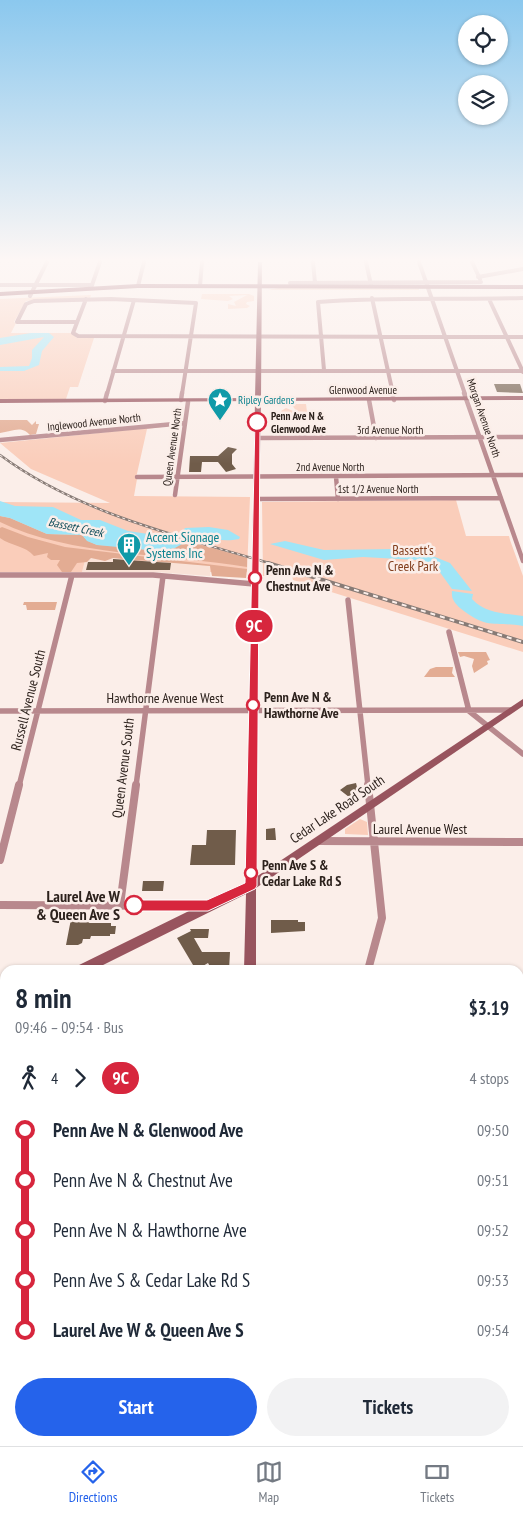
<!DOCTYPE html>
<meta charset="utf-8">
<style>
body{margin:0;font-family:"PT Sans Narrow",sans-serif;background:#f2f2f3;color:#1f2937;height:100vh;display:flex;flex-direction:column;font-size:19px;white-space:nowrap}
*{box-sizing:border-box;margin:0}
p{font-size:16px;color:#747a83}
.icon{flex:none;width:28px;height:28px;fill:none;stroke:currentColor;stroke-width:2;stroke-linecap:round;stroke-linejoin:round}
.map{position:relative;flex:1;overflow:hidden}
.sheet{position:absolute;left:0px;top:965px;width:524px;height:481px;display:flex;flex-direction:column;background:#fff;border-radius:15px 15px 0 0;box-shadow:0 1px 4px #0004}
.sheet>*{flex:none}
.badge{padding:0 10px;border-radius:16px;font-size:18px;line-height:32px}
.controls{position:absolute;left:458px;top:15px;display:grid;gap:10px}
.controls a{display:grid;place-items:center;width:50px;height:50px;border-radius:50%;background:#fff;box-shadow:0 1px 4px #0004;font-size:25px}
.map>.badge{position:absolute;translate:-50% -50%;box-shadow:0 0 0 2px #fff}
.legs{display:flex;align-items:center;gap:8px;height:55px;padding:0 15px;font-size:16px}
.legs p{margin-inline-start:auto}
.headline{display:flex;align-items:center;justify-content:space-between;height:85px;padding:0 15px}
h1{font-size:28px;font-weight:700;line-height:38px}
.primary-button{display:flex;gap:10px;margin-top:auto;padding:10px 15px}
.primary-button a{flex:1;height:58px;border-radius:30px;background:#2563eb;color:#fff;font-size:20px;font-weight:700;line-height:58px;text-align:center}
.primary-button a+a{background:#f2f2f3;color:#1f2937}
ul{padding:0 15px;list-style:none}
li{display:flex;align-items:center;gap:18px;height:50px;font-size:19px}
li i{display:grid;place-items:center;width:8px;height:100%;margin:0 6px;background:currentColor}
li i::after{content:'';width:12px;height:12px;margin:-6px;border:4px solid;border-radius:50%;background:#fff}
li p{margin-inline-start:auto}
li:first-child i{background:linear-gradient(#0000 50%,currentColor 0)}
li:last-child i{background:linear-gradient(currentColor 50%,#0000 0)}
.menu{display:flex;justify-content:space-around;align-items:center;height:70px;border-top:1px solid #e0e1e3;background:#fff;font-size:14px;color:#747a83}
.menu a{display:grid;justify-items:center;gap:2px}
.menu .selected{color:#2563eb}
.map>svg:first-child{display:block}
</style>
<div class="map">
<svg width="523" height="1446" viewBox="0 0 523 1446">
<rect width="100%" height="100%" fill="#fbeee9"/>
<path fill="#f9e2d7" d="M 87,553 L 132,561 L 163,561 L 211,566 L 210,576 L 156,572 L 82,572 Z"/>
<path fill="#facdba" d="M 278,288 L 419,289 L 419,290 L 268,290 Z
M 202,294 L 249,294 L 254,296 L 254,301 L 247,302 L 246,304 L 250,306 L 247,308 L 228,309 L 228,304 L 236,306 L 234,302 L 247,295 L 229,296 L 233,299 L 228,301 L 201,299 Z
M 91,295 L 90,298 L 26,301 L 14,322 L 16,323 L 11,333 L 71,333 L 77,338 L 94,338 L 78,387 L 70,387 L 66,399 L 0,399 L 0,299 Z
M 291,404 L 306,404 L 307,412 L 301,413 L 301,415 L 307,418 L 281,416 L 281,411 L 286,408 L 298,413 Z
M 177,425 L 147,429 L 136,478 L 137,479 L 134,496 L 250,497 L 247,572 L 210,572 L 210,566 L 163,561 L 132,561 L 87,553 L 82,572 L 0,572 L 0,502 L 110,503 L 31,469 L 0,443 Z
M 456,500 L 466,536 L 509,536 L 510,540 L 523,576 L 523,652 L 293,580 L 292,576 L 263,576 L 262,502 Z
M 360,819 L 367,822 L 368,835 L 345,834 L 345,829 Z
M 519,1302 L 523,1302 L 523,1446 L 474,1446 L 474,1441 L 519,1441 Z"/>
<path fill="#e3ac93" d="M 0,420 L 27,420 L 32,425 L 36,421 L 36,424 L 39,424 L 36,434 L 30,435 C 22,425 12,431 0,433 Z
M 0,516 L 10,518 L 47,534 L 82,535 L 88,541 L 97,545 L 121,546 L 153,551 L 191,542 L 247,558 L 247,567 C 170,554 69,556 0,522 Z
M 2,527 L 28,537 L 65,547 L 247,569 L 246,578 L 212,576 L 210,566 L 113,558 L 105,561 L 91,558 L 87,562 L 77,563 L 71,572 L 62,572 L 57,565 L 60,560 L 51,560 L 47,557 L 48,553 L 34,556 C 26,546 11,546 0,538 L 0,528 Z
M 24,602 L 57,602 L 55,610 L 27,610 L 26,605 L 23,605 Z
M 458,652 L 486,652 L 490,660 L 487,661 L 488,664 L 474,673 L 472,666 L 474,659 L 464,656 L 460,657 Z
M 436,667 L 453,667 L 452,673 L 455,677 L 424,677 L 430,669 Z"/>
<path fill="#9fe5f7" d="M 31,333 L 49,333 L 54,337 L 42,351 L 39,365 L 24,371 L 0,371 L 0,367 L 29,366 L 32,358 L 32,350 L 44,337 L 0,345 L 0,338 Z
M 0,501 L 15,506 L 53,507 L 81,520 L 100,520 L 128,531 L 189,540 L 175,548 L 159,551 L 97,545 L 87,541 L 82,535 L 47,534 L 10,518 L 0,516 Z
M 209,527 L 228,530 L 240,537 L 239,539 C 225,542 216,539 203,537 C 194,536 189,538 180,535 L 185,528 Z
M 285,541 L 324,550 L 396,549 L 425,553 L 450,563 L 472,591 L 452,589 L 439,571 L 417,560 L 363,557 L 324,560 L 270,544 Z
M 452,591 L 473,594 L 472,599 C 486,614 504,613 523,616 L 523,626 C 492,621 488,630 460,608 C 455,603 451,599 452,591 Z"/>
<path fill="#705c4a" d="M 494,384 L 520,384 L 523,393 L 497,392 Z
M 228,447 L 237,449 L 232,454 L 232,464 L 236,469 L 226,472 L 218,462 L 202,462 L 201,472 L 189,472 L 190,456 L 218,456 Z
M 113,559 L 171,563 L 170,570 L 86,570 L 88,562 L 113,562 Z
M 356,783 L 358,791 L 349,797 L 340,790 L 347,785 Z
M 275,828 L 276,840 L 266,840 L 266,829 Z
M 207,830 L 236,830 L 235,865 L 190,865 L 192,845 L 206,845 Z
M 143,881 L 164,881 L 163,891 L 142,891 Z
M 71,919 L 86,919 L 90,920 L 89,923 L 111,923 L 111,926 L 116,926 L 115,934 L 110,934 L 110,936 L 91,936 L 90,939 L 83,939 L 82,943 L 78,945 L 66,945 Z
M 271,920 L 298,920 L 298,922 L 305,922 L 305,931 L 271,933 Z
M 190,929 L 209,929 L 208,938 L 194,938 L 202,952 L 230,952 L 229,970 L 212,970 L 208,963 L 196,970 L 177,938 L 191,931 Z"/>
<g fill="none" stroke-linecap="round" stroke-linejoin="round">
<path stroke="#b8888d" stroke-width="4" d="M 313,262 L 315,283
M 366,262 L 371,285
M 419,262 L 465,394
M 472,262 L 480,279
M 478,277 L 523,269
M 290,283 L 481,282
M 0,285 L 92,285
M 138,286 L 144,262
M 200,286 L 202,262
M 91,288 L 100,262
M 30,296 L 47,262
M 372,298 L 393,394
M 86,299 L 73,333 L 78,336 L 523,337
M 489,299 L 523,372
M 77,322 L 17,322 L 26,304 L 34,301 L 111,299 L 196,303 L 182,394
M 324,370 L 318,302 C 386,297 455,300 523,298
M 113,371 L 523,371
M 107,394 L 134,300"/>
<path stroke="#b8888d" stroke-width="4.5" d="M 392,393 L 394,400
M 464,393 L 523,561
M 181,400 L 182,393
M 369,400 L 376,438
M 105,401 L 107,393
M 257,438 L 523,437
M 0,440 L 185,423
M 137,477 L 523,475
M 336,477 L 338,499
M 175,495 L 188,402
M 256,499 L 501,498"/>
<path stroke="#b8888d" stroke-width="5.5" d="M 0,575 L 153,575 L 254,584
M 348,600 L 368,786
M 449,632 L 469,711 L 523,754
M 0,711 L 511,710
M 19,786 L 72,575
M 136,786 L 163,576"/>
<path stroke="#b8888d" stroke-width="8" d="M 368,785 L 382,918 L 368,970
M 319,841 L 523,842
M 0,860 L 19,785
M 0,905 L 207,906
M 120,905 L 136,785
M 519,1020 L 523,1014"/>
<path stroke="#b8888d" stroke-width="10" d="M 0,1179 L 5,1177
M 519,1292 L 523,1292
M 247,1441 L 247,1446
M 465,1441 L 465,1446
M 47,1446 L 48,1441"/>
<path fill="#98545e" fill-rule="evenodd" d="M 258,262 L 262,262 L 261,398 L 523,396 L 523,400 L 261,401 L 259,508 L 256,510 L 253,508 L 255,401 L 0,403 L 0,399 L 255,398 Z
M 252,558 L 258,558 L 259,560 L 256,877 L 523,699 L 523,706 L 256,888 L 256,970 L 244,970 L 246,894 L 93,970 L 75,970 L 77,966 L 246,883 Z
M 5,1002 L 5,1015 L 0,1017 L 0,1005 Z
M 173,1441 L 189,1441 L 189,1446 L 173,1446 Z
M 199,1441 L 215,1441 L 214,1446 L 198,1446 Z"/>
<path fill="#7f2d3e" fill-rule="evenodd" d="M 138,284 L 523,285 L 523,289 L 138,288 L 0,296 L 0,292 Z"/>
<defs>
<path id="rail-far1" d="M 0,455 C 80,514 179,536 272,564"/>
<path id="rail" d="M 268,563 L 523,642"/>
</defs>
<use href="#rail-far1" stroke="#877b76" stroke-width="2.5"/>
<use href="#rail" stroke="#877b76" stroke-width="4"/>
<use href="#rail-far1" stroke="#fbeee9" stroke-width="1" stroke-dasharray="3" stroke-linecap="butt"/>
<use href="#rail" stroke="#fbeee9" stroke-width="2" stroke-dasharray="5" stroke-linecap="butt"/>
<path stroke="#98545e" stroke-width="6" d="M 255,560 L 256,508"/>
</g>
<linearGradient id="sky" x2="0" y2="1"><stop stop-color="#8bc8ee"/><stop offset="0.56" stop-color="#fdf7f5"/><stop offset="1" stop-color="#fdf7f5" stop-opacity="0"/></linearGradient>
<rect width="523" height="464" fill="url(#sky)"/>
<path fill="#d7263d" stroke="#fff" d="M 255,420 L 260,422 L 257,886 L 255,889 L 208,911 L 134,911 L 128,905 L 134,900 L 207,900 L 245,883 Z"/>
<defs>
<symbol id="sight-pin" viewBox="-11 -11 22 30"><path d="M0 17L-7.5 6A9.5 9.5 0 1 1 7.5 6Z" fill="#0f9aa8" stroke="#fbeee9"/><path d="M0-6L1.8-2.2L6-1.7L2.9 1.2L3.7 5.4L0 3.3L-3.7 5.4L-2.9 1.2L-6-1.7L-1.8-2.2Z" fill="#fff"/></symbol>
<symbol id="building-pin" viewBox="-11 -11 22 30"><path d="M0 17L-7.5 6A9.5 9.5 0 1 1 7.5 6Z" fill="#0f9aa8" stroke="#fbeee9"/><path d="M-4-6H4V6H1V3H-1V6H-4ZM-2.5-4.3h1.7v1.8h-1.7ZM.8-4.3h1.7v1.8H.8ZM-2.5-1h1.7V.8h-1.7ZM.8-1h1.7V.8H.8Z" fill="#fff"/></symbol>
</defs>
<g fill-rule="evenodd">
<use href="#sight-pin" x="206" y="386" width="28" height="38"/>
<use href="#building-pin" x="115" y="531" width="28" height="38"/>
</g>
<g fill="#fff" stroke="#d7263d" stroke-width="2.5">
<circle cx="257" cy="422" r="9"/>
<circle cx="255" cy="578" r="6"/>
<circle cx="253" cy="705" r="6"/>
<circle cx="251" cy="873" r="6"/>
<circle cx="134" cy="905" r="9"/>
</g>
<g text-anchor="middle" dominant-baseline="central" stroke-width="5" stroke-linejoin="round" paint-order="stroke">
<g font-size="11" fill="#2c211c" stroke="#fbeee9">
<text x="363" y="390">Glenwood Avenue</text>
<text transform="translate(484 418) rotate(71)">Morgan Avenue North</text>
<text transform="translate(94 422) rotate(-6)">Inglewood Avenue North</text>
<text x="390" y="430">3rd Avenue North</text>
<text transform="translate(172 447) rotate(-82)">Queen Avenue North</text>
<text x="330" y="467">2nd Avenue North</text>
<text x="378" y="489">1st 1/2 Avenue North</text>
</g>
<g font-size="11" fill="#0d838f" stroke="#fbeee9" text-anchor="start">
<text x="238" y="400">Ripley Gardens</text>
</g>
<g font-size="11" font-weight="bold" fill="#2c211c" stroke="#fbeee9" text-anchor="start">
<text x="271" y="416">Penn Ave N &amp;<tspan x="271" dy="13">Glenwood Ave</tspan></text>
</g>
<g font-size="12" font-style="italic" fill="#0e4c59" stroke="#fbeee9">
<text transform="translate(76 527) rotate(12)">Bassett Creek</text>
</g>
<g font-size="14" fill="#0d838f" stroke="#fbeee9" text-anchor="start">
<text x="146" y="537">Accent Signage<tspan x="146" dy="16">Systems Inc</tspan></text>
</g>
<g font-size="14" fill="#833f1e" stroke="#fbeee9">
<text x="413" y="550">Bassett's<tspan x="413" dy="16">Creek Park</tspan></text>
</g>
<g font-size="14" font-weight="bold" fill="#2c211c" stroke="#fbeee9" text-anchor="start">
<text x="266" y="570">Penn Ave N &amp;<tspan x="266" dy="16">Chestnut Ave</tspan></text>
<text x="264" y="697">Penn Ave N &amp;<tspan x="264" dy="16">Hawthorne Ave</tspan></text>
<text x="262" y="865">Penn Ave S &amp;<tspan x="262" dy="16">Cedar Lake Rd S</tspan></text>
</g>
<g font-size="14" fill="#2c211c" stroke="#fbeee9">
<text x="165" y="698">Hawthorne Avenue West</text>
<text transform="translate(28 700) rotate(-76)">Russell Avenue South</text>
<text transform="translate(123 768) rotate(-83)">Queen Avenue South</text>
<text transform="translate(337 809) rotate(-34)">Cedar Lake Road South</text>
<text x="420" y="829">Laurel Avenue West</text>
</g>
<g font-size="16" font-weight="bold" fill="#2c211c" stroke="#fbeee9" text-anchor="end">
<text x="120" y="896">Laurel Ave W<tspan x="120" dy="18">&amp; Queen Ave S</tspan></text>
</g>
</g>
</svg>
<div class="controls">
<a><svg class="icon" aria-label="locate" viewBox="0 0 24 24"><circle cx="12" cy="12" r="6"/><path d="M12 2v4M12 18v4M2 12h4M18 12h4"/></svg></a>
<a><svg class="icon" aria-label="layers" viewBox="0 0 24 24"><path d="M12 4l9 5-9 5-9-5zM3 14l9 5 9-5"/></svg></a>
</div>
<b class="badge" style="left:254px;top:626px;background:#d7263d;color:#fff">9C</b>
<section class="sheet">
<div class="headline"><div><h1>8 min</h1><p>09:46 – 09:54 · Bus</p></div><b>$3.19</b></div>
<div class="legs"><svg class="icon" aria-label="walk" viewBox="0 0 24 24"><circle cx="13" cy="4" r="2"/><path d="M13 8l-2 6 4 7M11 14l-3 7M7 12l3-4h3l4 4"/></svg>4<svg class="icon" aria-label="forward" viewBox="0 0 24 24"><path d="M9 5l7 7-7 7"/></svg><b class="badge" style="background:#d7263d;color:#fff">9C</b><p>4 stops</p></div>
<ul>
<li><i style="color:#d7263d"></i><b>Penn Ave N &amp; Glenwood Ave</b><p>09:50</p></li>
<li><i style="color:#d7263d"></i><span>Penn Ave N &amp; Chestnut Ave</span><p>09:51</p></li>
<li><i style="color:#d7263d"></i><span>Penn Ave N &amp; Hawthorne Ave</span><p>09:52</p></li>
<li><i style="color:#d7263d"></i><span>Penn Ave S &amp; Cedar Lake Rd S</span><p>09:53</p></li>
<li><i style="color:#d7263d"></i><b>Laurel Ave W &amp; Queen Ave S</b><p>09:54</p></li>
</ul>
<div class="primary-button"><a>Start</a><a>Tickets</a></div>
</section>
</div>
<nav class="menu">
<a class="selected"><svg class="icon" aria-label="directions" viewBox="0 0 24 24"><path d="M12 3l9 9-9 9-9-9zM9 14v-3h6M13 9l2 2-2 2"/></svg>Directions</a>
<a><svg class="icon" aria-label="map" viewBox="0 0 24 24"><path d="M3 6l6-2 6 2 6-2v14l-6 2-6-2-6 2zM9 4v14M15 6v14"/></svg>Map</a>
<a><svg class="icon" aria-label="tickets" viewBox="0 0 24 24"><path d="M3 7h18v10H3zM15 7v10"/></svg>Tickets</a>
</nav>
